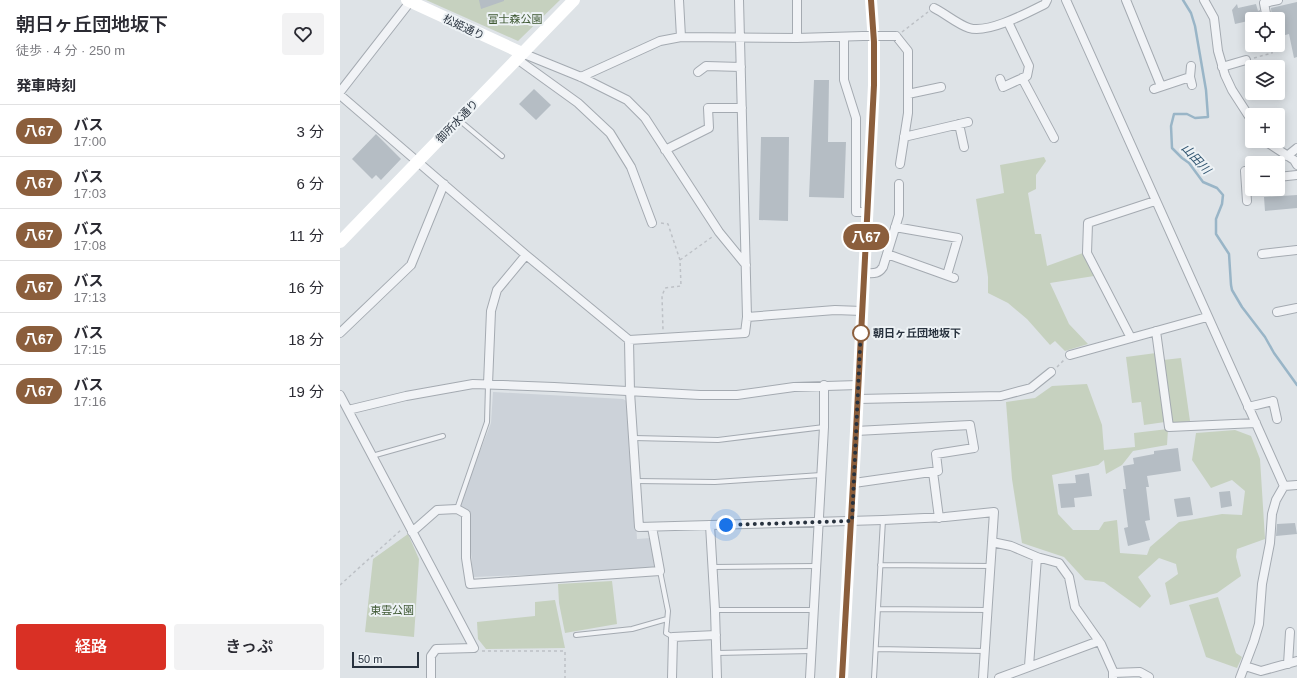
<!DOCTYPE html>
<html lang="ja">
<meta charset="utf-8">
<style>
body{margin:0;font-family:Helvetica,"Noto Sans JP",sans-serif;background:#f2f2f3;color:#2b2b33;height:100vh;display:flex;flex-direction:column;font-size:15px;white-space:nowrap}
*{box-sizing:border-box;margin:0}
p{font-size:13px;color:#7c7c81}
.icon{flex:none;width:22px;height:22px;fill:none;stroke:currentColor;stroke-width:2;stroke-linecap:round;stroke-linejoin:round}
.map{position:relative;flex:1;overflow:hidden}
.sheet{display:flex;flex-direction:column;background:#fff;width:340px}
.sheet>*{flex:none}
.badge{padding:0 8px;border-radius:13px;font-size:14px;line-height:26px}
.tools{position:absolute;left:905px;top:12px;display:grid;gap:8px}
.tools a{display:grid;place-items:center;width:40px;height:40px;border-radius:4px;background:#fff;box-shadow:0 2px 10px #0003;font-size:20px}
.scale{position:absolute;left:12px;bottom:10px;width:67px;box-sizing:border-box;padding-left:4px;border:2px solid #28323e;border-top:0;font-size:11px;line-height:14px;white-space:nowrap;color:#28323e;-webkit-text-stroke:3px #edf2f5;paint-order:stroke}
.you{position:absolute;width:20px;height:20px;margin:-10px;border:3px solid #fff;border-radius:50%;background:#1a73e8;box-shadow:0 0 0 6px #1a73e833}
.map>.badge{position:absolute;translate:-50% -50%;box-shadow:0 0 0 2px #fff}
h2{padding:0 16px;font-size:15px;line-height:36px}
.round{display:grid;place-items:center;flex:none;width:42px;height:42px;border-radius:4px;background:#f2f2f3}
.head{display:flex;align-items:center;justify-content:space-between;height:68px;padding:0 16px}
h1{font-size:19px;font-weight:600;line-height:30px}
.cta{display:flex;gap:8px;margin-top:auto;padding:8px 16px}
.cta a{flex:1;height:46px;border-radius:4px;background:#d93025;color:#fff;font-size:16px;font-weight:600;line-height:46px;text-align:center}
.cta a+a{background:#f2f2f3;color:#2b2b33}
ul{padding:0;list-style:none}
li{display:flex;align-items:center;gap:12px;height:52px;padding:0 16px;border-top:1px solid #e1e1e2}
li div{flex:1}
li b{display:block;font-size:15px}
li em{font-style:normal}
li .badge{min-width:44px;font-weight:700;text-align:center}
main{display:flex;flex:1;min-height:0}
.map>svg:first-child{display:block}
</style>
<main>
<section class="sheet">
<div class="head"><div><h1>朝日ヶ丘団地坂下</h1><p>徒歩 · 4 分 · 250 m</p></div><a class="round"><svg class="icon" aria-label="heart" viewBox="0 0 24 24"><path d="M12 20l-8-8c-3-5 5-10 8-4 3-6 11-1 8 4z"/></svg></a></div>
<h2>発車時刻</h2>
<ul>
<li><span class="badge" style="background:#8b5e3c;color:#fff">八67</span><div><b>バス</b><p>17:00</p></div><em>3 分</em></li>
<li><span class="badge" style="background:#8b5e3c;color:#fff">八67</span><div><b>バス</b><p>17:03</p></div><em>6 分</em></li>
<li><span class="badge" style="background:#8b5e3c;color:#fff">八67</span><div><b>バス</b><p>17:08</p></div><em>11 分</em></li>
<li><span class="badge" style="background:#8b5e3c;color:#fff">八67</span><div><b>バス</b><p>17:13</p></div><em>16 分</em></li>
<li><span class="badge" style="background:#8b5e3c;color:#fff">八67</span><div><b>バス</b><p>17:15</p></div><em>18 分</em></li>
<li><span class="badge" style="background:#8b5e3c;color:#fff">八67</span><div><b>バス</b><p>17:16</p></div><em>19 分</em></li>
</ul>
<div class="cta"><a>経路</a><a>きっぷ</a></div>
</section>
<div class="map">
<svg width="957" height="678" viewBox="0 0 957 678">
<rect width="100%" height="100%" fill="#dee3e7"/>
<path fill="#ccd2d9" d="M 153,392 L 283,399 L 288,402 L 297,539 L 311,538 L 315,567 L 313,570 L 133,577 L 128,514 L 127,510 L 119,505 L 151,423 Z"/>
<path fill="#c6d1bf" d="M 86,0 L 220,0 L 178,41 Z
M 704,157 L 706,161 L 696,175 L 696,189 L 688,193 L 695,234 L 701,234 L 707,266 L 743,253 L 754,276 L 710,283 L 729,324 L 748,344 L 725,351 L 715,341 L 710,345 L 687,319 L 668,303 L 648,293 L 648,277 L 636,199 L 664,193 L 660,165 Z
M 816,353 L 825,422 L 804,425 L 801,402 L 792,403 L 786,357 Z
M 841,358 L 850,421 L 832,424 L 823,360 Z
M 747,384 L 762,425 L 764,450 L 795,447 L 794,433 L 828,429 L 827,445 L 793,451 L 782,465 L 766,474 L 764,460 L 758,465 L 712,475 L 718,514 L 733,530 L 759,530 L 764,522 L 777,520 L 780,553 L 807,555 L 810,547 L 839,522 L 882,514 L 902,515 L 905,491 L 892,480 L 871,488 L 852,460 L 856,433 L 895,430 L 911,436 L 920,459 L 925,539 L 897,549 L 896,557 L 901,576 L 877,593 L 830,605 L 825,583 L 838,574 L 836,564 L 819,558 L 798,577 L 811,596 L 800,608 L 764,582 L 745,580 L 724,557 L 682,543 L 672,479 L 666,402 L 695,398 L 712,386 Z
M 68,534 L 79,559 L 74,637 L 25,632 L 33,559 Z
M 272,581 L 277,624 L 225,633 L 219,603 L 218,584 Z
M 878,597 L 896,653 L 902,657 L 897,668 L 866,657 L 849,605 Z
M 215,600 L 225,648 L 146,649 L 138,639 L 137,622 L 195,616 L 195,602 Z"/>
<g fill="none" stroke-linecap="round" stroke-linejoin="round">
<path stroke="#99b5c7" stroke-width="2.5" d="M 843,0 L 851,13 L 855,26 L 866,90 L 868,117 L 855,118 L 847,114 L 834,114 L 831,126 L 832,148 L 842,158 L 849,163 L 863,182 L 877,188 L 883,195 L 882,204 L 876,219 L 876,234 L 889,254 L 891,285 L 892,290 L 902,307 L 925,337 L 934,353 L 957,385"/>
</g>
<path fill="#b5bdc4" d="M 139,0 L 164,0 L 164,1 L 141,9 Z
M 957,2 L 957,57 L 954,58 L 949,34 L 938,37 L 938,19 L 932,19 L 931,8 Z
M 897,4 L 898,8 L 916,4 L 918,11 L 920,10 L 921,18 L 895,24 L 892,10 Z
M 474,80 L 489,80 L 488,142 L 506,142 L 504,198 L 469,197 Z
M 194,89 L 211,105 L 196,120 L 179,104 Z
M 36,134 L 61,159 L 41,180 L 36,175 L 32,179 L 12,159 Z
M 421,137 L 449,137 L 448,221 L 419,220 Z
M 957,195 L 957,208 L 925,211 L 924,197 Z
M 838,448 L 841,471 L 807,476 L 809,487 L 806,487 L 810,520 L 805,521 L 810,540 L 788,546 L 784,528 L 788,527 L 783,489 L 786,489 L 783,466 L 794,464 L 793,458 L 814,454 L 814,451 Z
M 749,473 L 752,496 L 734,498 L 735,507 L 721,508 L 718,484 L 736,483 L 735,475 Z
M 890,491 L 892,506 L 881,508 L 879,492 Z
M 850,497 L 853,515 L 837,517 L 834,499 Z
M 955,523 L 957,534 L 936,536 L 937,524 Z"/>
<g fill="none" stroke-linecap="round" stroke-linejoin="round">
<defs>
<path id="lane" d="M 119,120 L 162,156
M 294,438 L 378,440 L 484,427
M 32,456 L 103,436
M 296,481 L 375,482 L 481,475
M 117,509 L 147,422 L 148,385
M 540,565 L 651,566
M 373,567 L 476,566
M 320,571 L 328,611 L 326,633 L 333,637
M 538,609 L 647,610
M 375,610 L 473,610
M 236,635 L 292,629 L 327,619
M 536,649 L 644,651
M 377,653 L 472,651
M 534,678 L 543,520"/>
<path id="street" d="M 339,0 L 341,37
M 457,0 L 457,38
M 726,0 L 944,486
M 786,0 L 821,86
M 864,0 L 874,18 L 878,51 L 885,75 L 892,90 L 912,121
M 594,8 C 606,14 617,24 629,28 C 648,34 687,13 705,4 L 707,0
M 927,19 L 924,3 L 938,0
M 556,36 L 568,51 L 568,113 L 560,164
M 504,37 L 504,80 L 516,118 L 516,212 L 527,212
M 182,53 L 241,77 L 287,100 L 305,118 L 379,232 L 406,265
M 177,59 L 238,103 L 270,133 L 291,167 L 312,223
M 851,66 L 850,77 L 852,85
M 882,67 L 906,60
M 358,72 L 366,66 L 401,67
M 241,77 L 320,41 L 341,37 L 457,38 L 523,36
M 682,78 L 714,138
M 660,79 L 663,87 L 687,76 L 689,66 L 668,22
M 814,89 L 850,77
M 0,92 L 70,2
M 568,94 L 601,87
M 0,95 L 186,255 L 289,340 L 405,333 L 407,317 L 399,0
M 619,124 L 624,147
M 564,137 L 628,122
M 925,141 L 954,160 L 957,165
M 325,150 L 369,128 L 368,108 L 402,108
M 947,156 L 957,148
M 905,171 L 907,201
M 938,177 L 957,175
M 555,227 L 618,238 L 607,275
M 547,254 L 614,278
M 922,254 L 957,250
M 524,273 C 532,273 538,275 543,267 L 559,215 L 559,184
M 937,312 L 957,308
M 407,317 L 495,310 L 522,311
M 816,331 L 829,427 L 916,423
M 0,333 L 71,265 L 104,184
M 791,338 L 747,253 L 748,223 L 815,201
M 289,340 L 290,392 L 299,527 L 543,520 L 605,517 L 654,512 L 643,678
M 730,355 L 867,317
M 148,384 L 151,311 L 157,290 L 186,255
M 0,395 L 134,648 L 96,649 L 91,656 L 91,678
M 518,399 L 661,396 L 691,388 L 711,372
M 908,407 L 933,401 L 937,419
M 8,410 L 66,396 L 133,384 L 214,387 L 360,395 L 397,395 L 454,387 L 518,385
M 593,472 L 599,518
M 514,483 L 598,471 L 596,454 L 634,448 L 630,425 L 516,431
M 944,486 L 957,485
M 370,525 L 375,610 L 377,678
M 72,532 L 97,510 L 117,509 L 126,514 L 126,558 L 130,584 L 320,571 L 312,527
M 652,542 L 671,546 L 697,557 L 719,563 L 729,577 L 735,607 L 761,644 L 773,671 L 773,678
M 948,664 L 950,632
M 689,666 L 697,557
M 905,666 L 921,671 L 957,661
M 773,673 L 800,672 L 809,677
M 332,678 L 333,637 L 376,635
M 470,678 L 484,427 L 484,385
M 659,678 L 759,641
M 900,678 L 914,641 L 919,624 L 922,584 L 930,543 L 932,514 L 936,500 L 944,486"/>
</defs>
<use href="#lane" stroke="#a4aab1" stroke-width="6"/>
<use href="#street" stroke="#a4aab1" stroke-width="10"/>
<path stroke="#bdc1c6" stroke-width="1.5" stroke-dasharray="3 3" stroke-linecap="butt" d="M 562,32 L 588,12
M 914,58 L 932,53 L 932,45
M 321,223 L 328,224 L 340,260 L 341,286 L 325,288 L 322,296 L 323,330
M 340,260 L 372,237
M 717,367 L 724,360
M 0,585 L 62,529
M 142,651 L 225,651 L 225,678"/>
<use href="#lane" stroke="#f1f3f6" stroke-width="4"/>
<use href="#street" stroke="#f1f3f6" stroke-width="8"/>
<path stroke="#fff" stroke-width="12" d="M 67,0 L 182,53
M 0,242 L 234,0
M 502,678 L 516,431 L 534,85 L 534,42 L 531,0"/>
<defs>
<path id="street-bridge" d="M 523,36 L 556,36"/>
</defs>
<use href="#street-bridge" stroke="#a4aab1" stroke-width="10" stroke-linecap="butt"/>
<use href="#street-bridge" stroke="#f1f3f6" stroke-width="8"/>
</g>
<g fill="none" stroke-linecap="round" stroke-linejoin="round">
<defs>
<path id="line" d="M 502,678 L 516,431 L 534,85 L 534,42 L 531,0"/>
</defs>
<use href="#line" stroke="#fff" stroke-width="9"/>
<use href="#line" stroke="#8b5e3c" stroke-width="6"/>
<path stroke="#28323e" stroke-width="4" stroke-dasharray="0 7.2" d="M 386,525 L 512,521 L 521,326 L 521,333"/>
</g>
<circle fill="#fff" stroke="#8b5e3c" stroke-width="2" cx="521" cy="333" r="8"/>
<g text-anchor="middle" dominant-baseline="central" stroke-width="4" stroke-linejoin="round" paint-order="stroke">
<g font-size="11" fill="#405a35" stroke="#edf2f5">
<text x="175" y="19">富士森公園</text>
<text x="52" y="610">東雲公園</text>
</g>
<g font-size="11" fill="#28323e" stroke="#edf2f5">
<text transform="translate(124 27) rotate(25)">松姫通り</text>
<text transform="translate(117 121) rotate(-46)">御所水通り</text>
</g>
<g font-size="11" font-weight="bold" fill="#28323e" stroke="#edf2f5" text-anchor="start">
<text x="533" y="333">朝日ヶ丘団地坂下</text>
</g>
<g font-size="12" font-style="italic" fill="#325671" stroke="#edf2f5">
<text transform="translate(856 159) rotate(47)">山田川</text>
</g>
</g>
</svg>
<div class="tools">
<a><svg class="icon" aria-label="locate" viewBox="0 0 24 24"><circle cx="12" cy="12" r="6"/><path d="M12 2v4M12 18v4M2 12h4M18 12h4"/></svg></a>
<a><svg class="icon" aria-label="layers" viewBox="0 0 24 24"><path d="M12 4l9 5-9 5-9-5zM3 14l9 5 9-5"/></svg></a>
<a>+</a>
<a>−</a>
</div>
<div class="scale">50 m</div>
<div class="you" style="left:386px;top:525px"></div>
<b class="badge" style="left:526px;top:237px;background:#8b5e3c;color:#fff">八67</b>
</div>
</main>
